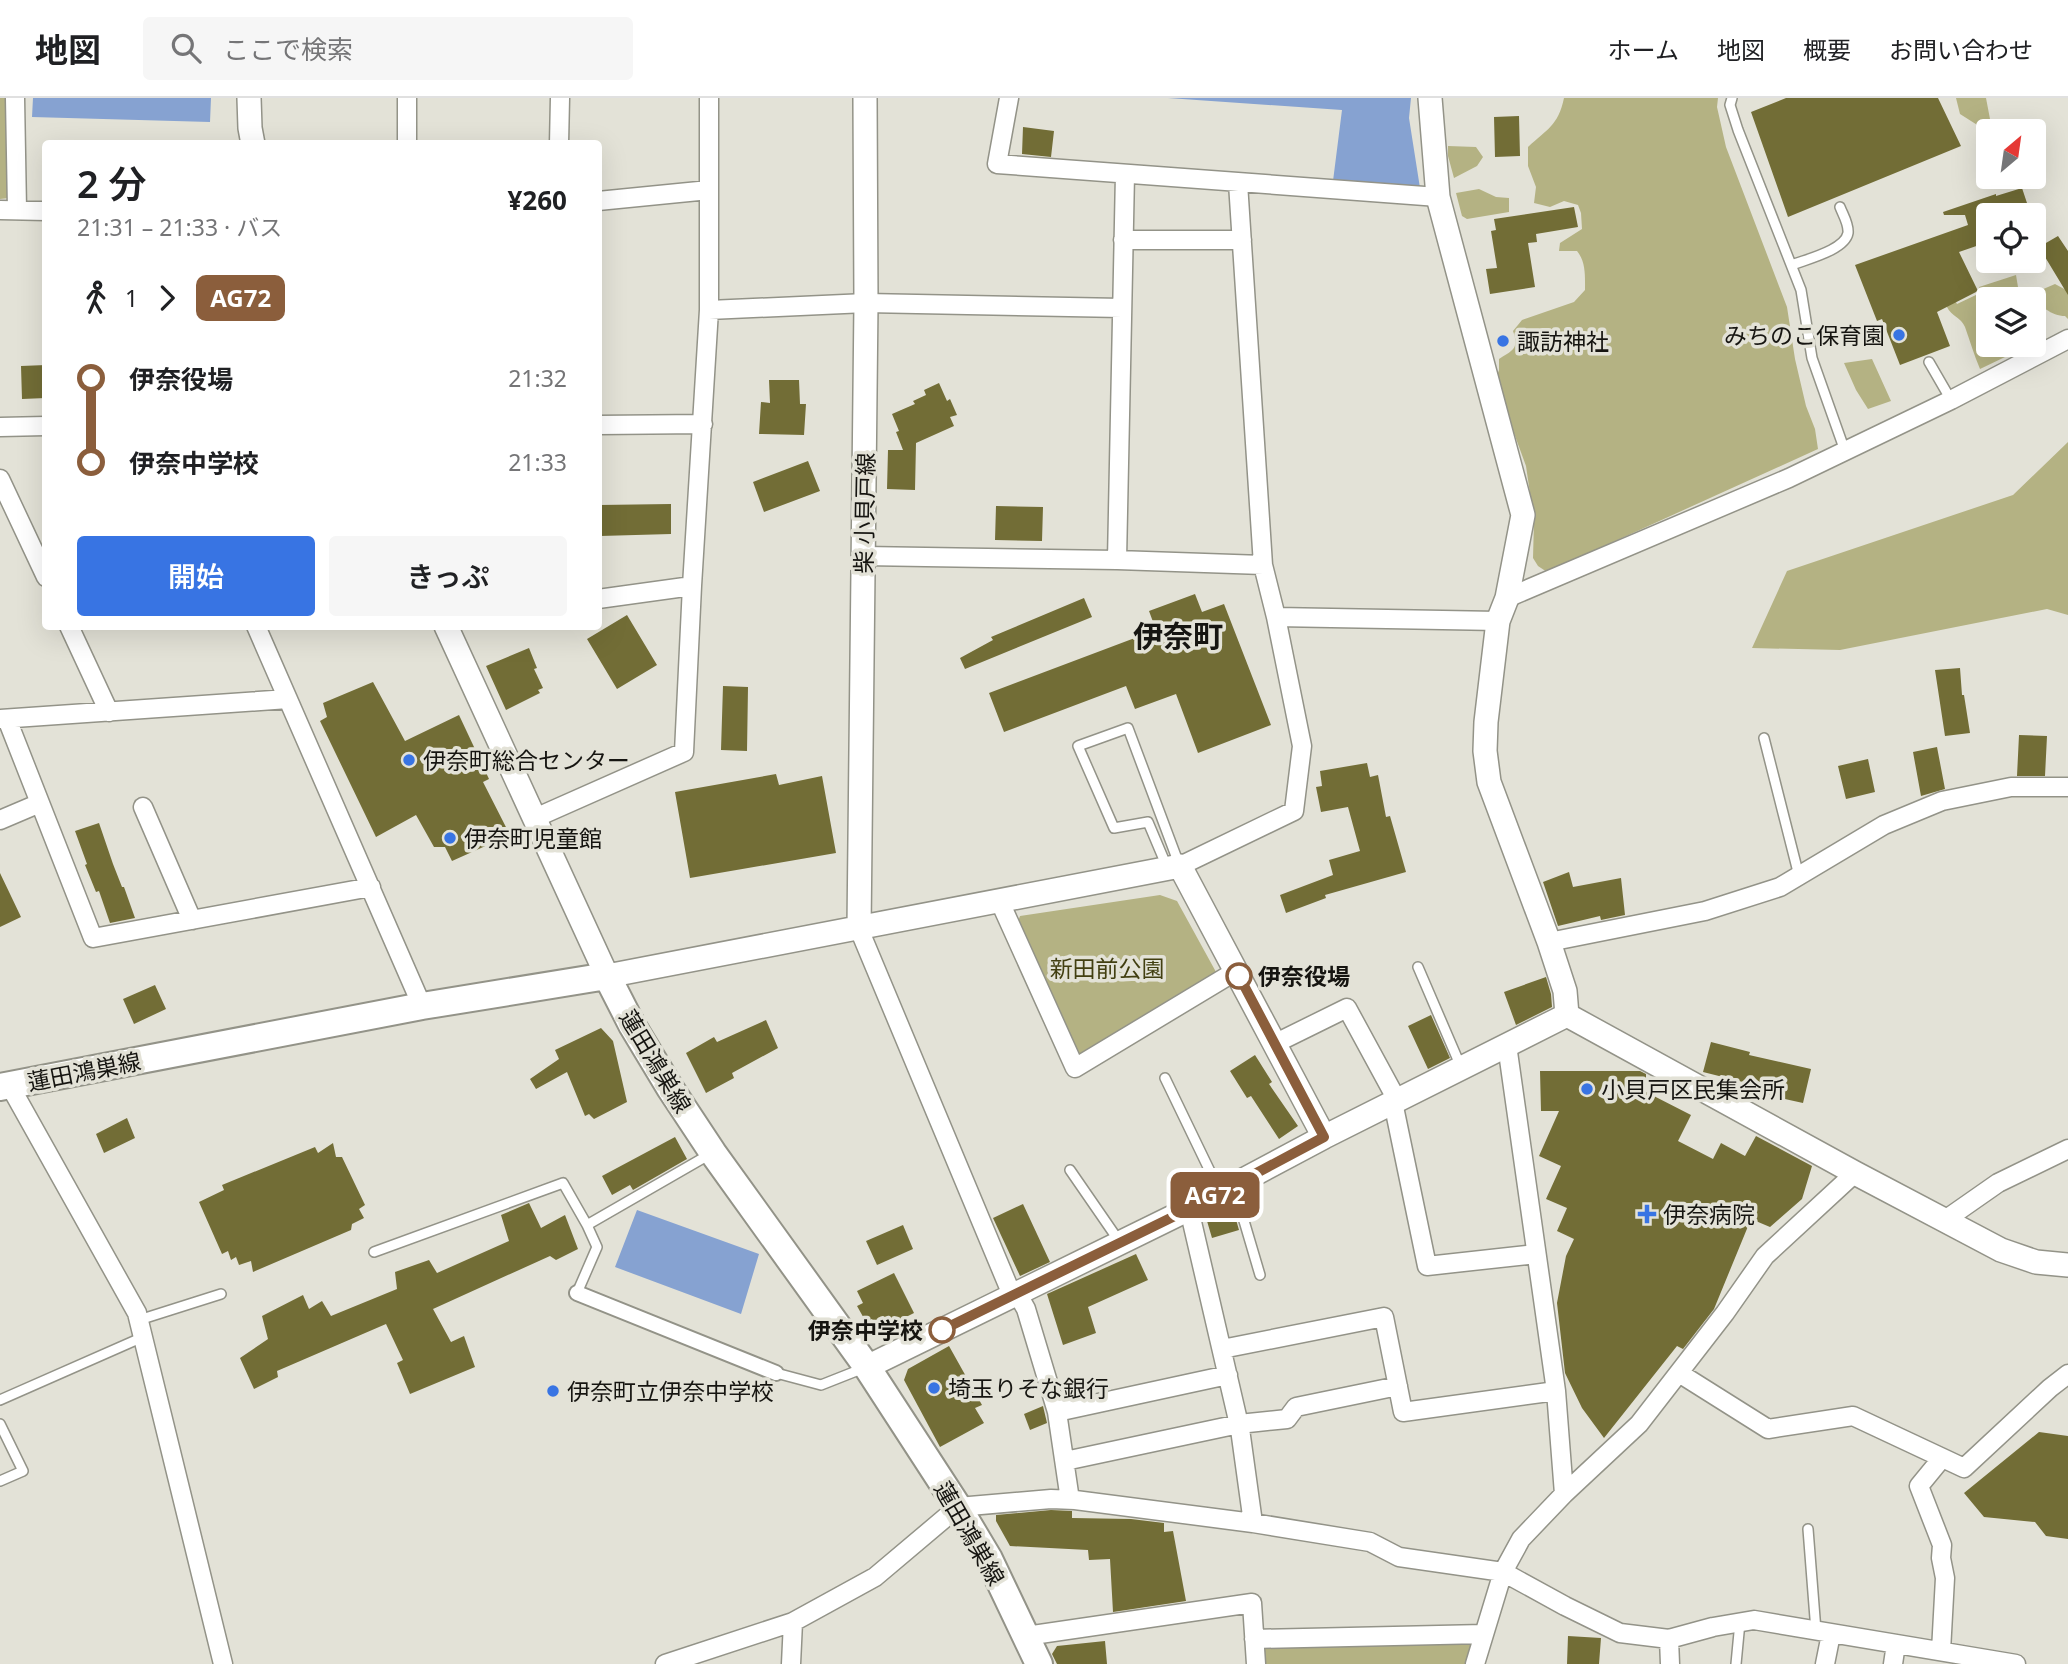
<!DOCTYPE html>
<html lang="ja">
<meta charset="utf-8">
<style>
body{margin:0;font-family:"Noto Sans","Noto Sans JP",sans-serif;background:#f6f6f6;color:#202124;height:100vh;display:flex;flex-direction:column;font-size:26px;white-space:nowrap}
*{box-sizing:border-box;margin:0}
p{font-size:23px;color:#757577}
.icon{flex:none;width:38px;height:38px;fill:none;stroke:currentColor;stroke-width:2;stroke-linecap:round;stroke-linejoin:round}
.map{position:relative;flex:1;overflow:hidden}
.sheet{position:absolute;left:42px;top:42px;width:560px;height:490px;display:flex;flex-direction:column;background:#fff;border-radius:7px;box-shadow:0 7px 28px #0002}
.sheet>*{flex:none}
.badge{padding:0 14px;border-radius:10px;font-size:24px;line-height:46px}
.needle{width:46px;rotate:29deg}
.tools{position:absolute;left:1976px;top:21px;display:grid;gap:14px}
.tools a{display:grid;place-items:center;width:70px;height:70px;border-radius:7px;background:#fff;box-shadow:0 7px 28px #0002;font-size:35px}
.map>.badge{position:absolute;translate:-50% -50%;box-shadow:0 0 0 4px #fff}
.legs{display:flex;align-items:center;gap:10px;height:77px;padding:0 35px;font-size:23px}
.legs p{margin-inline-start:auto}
.overview{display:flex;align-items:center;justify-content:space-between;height:119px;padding:0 35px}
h1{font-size:38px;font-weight:600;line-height:52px}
.primary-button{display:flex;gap:14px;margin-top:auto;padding:14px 35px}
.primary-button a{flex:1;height:80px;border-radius:7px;background:#3874e3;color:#fff;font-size:28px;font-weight:600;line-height:80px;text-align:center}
.primary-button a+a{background:#f6f6f6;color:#202124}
ul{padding:0 35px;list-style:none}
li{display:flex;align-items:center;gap:24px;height:84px;font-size:26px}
li i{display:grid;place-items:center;width:10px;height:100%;margin:0 9px;background:currentColor}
li i::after{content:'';width:18px;height:18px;margin:-9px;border:5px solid;border-radius:50%;background:#fff}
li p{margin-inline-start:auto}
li:first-child i{background:linear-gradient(#0000 50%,currentColor 0)}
li:last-child i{background:linear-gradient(currentColor 50%,#0000 0)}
header{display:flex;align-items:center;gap:42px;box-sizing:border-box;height:98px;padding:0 35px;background:#fff;border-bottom:2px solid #e0e0e0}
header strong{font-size:33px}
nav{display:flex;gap:38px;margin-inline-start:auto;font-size:24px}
.search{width:490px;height:63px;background:#f6f6f6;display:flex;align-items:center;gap:18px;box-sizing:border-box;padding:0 24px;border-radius:7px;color:#757577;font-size:26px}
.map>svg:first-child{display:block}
</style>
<header>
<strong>地図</strong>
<div class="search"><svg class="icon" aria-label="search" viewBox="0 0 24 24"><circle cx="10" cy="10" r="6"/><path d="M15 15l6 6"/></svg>ここで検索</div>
<nav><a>ホーム</a><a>地図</a><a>概要</a><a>お問い合わせ</a></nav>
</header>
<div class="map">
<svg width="2068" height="1566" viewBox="0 0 2068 1566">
<rect width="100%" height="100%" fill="#e3e2d7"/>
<path fill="#b4b283" d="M 0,0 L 6,0 L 9,100 L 0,101 Z
M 1564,0 L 1718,0 L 1717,9 L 1726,49 L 1787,209 L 1795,261 L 1806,308 L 1815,331 L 1818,351 L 1547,474 L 1538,468 L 1533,460 L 1534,423 L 1526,368 L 1495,283 L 1499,272 L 1499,261 C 1514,252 1519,250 1513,233 L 1522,222 L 1574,204 L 1585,192 C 1585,178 1586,164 1577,153 L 1559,153 L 1560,145 L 1582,131 L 1581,115 L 1578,107 L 1564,103 L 1550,109 L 1534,105 L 1536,89 L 1528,68 L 1528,49 C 1547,31 1558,28 1564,0 Z
M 1956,0 L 1986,0 L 1990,21 L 1982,30 L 1960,16 Z
M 1448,48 L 1476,49 L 1483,59 L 1477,68 L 1454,80 L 1448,58 Z
M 1479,91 L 1496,99 L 1509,100 L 1509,114 L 1467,121 L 1462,118 L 1456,95 Z
M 2016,177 L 2019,195 L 2023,201 L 1988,201 L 1988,247 L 2030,247 L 1980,271 C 1974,257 1970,243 1965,229 C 1961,219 1951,218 1947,209 C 1944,201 1945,189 1944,181 L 1957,206 L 1978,196 L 1981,192 L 1979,189 Z
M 2055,186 L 2068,193 L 2068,221 L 2065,218 C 2052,218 2038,208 2034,195 Z
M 1872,261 L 1891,303 L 1868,311 L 1856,292 L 1844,265 Z
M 2068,344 L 2068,517 L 2047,511 L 1840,552 L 1752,550 L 1787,473 L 2013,397 Z
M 1160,797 L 1177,803 L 1216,874 L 1213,881 L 1082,957 L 1075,955 L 1017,826 L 1020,818 Z
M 1264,1545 L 1472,1546 L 1466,1566 L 1266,1566 Z"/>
<path fill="#86a2d1" d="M 33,0 L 211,0 L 210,24 L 32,19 Z
M 1168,0 L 1411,0 L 1409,20 L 1420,90 L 1333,83 L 1342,12 Z
M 637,1112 L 759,1156 L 741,1216 L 615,1169 Z"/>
<path fill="#726d36" d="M 1786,0 L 1938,0 L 1961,48 L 1788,119 L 1751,14 Z
M 1519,18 L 1520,58 L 1495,59 L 1494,19 Z
M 1023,29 L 1054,33 L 1051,59 L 1022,56 Z
M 2022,90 L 2031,117 L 1988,117 L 1988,144 L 1959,154 L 1978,193 L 1937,214 L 1950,248 L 1900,267 L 1882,221 L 1877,223 L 1855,167 L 1968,127 L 1965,117 L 1944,117 L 1943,114 L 1996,96 L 1996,98 Z
M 1574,109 L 1578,129 L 1536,136 L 1537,144 L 1528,145 L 1535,189 L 1490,196 L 1486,171 L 1497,170 L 1491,133 L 1496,132 L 1494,121 Z
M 2058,138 L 2068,153 L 2068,197 L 2039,149 Z
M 46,267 L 46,300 L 22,301 L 21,268 Z
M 769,282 L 799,282 L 800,306 L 806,306 L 804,337 L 759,336 L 761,304 L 770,305 Z
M 939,285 L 947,303 L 950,301 L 957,317 L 950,319 L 954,328 L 916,345 L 915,392 L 887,391 L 888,352 L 903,352 L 896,334 L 899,333 L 892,316 L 915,306 L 913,303 L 926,297 L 924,292 Z
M 808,363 L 820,393 L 764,414 L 753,384 Z
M 671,406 L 671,436 L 600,438 L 599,407 Z
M 996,408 L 1043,409 L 1042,443 L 995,442 Z
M 1195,496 L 1202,514 L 1224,506 L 1271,627 L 1198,655 L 1176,596 L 1135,611 L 1126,588 L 1004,634 L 989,595 L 1156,532 L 1149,513 Z
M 1084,500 L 1092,519 L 965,571 L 960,560 L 993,542 L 991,539 Z
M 627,517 L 657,567 L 617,591 L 587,541 Z
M 529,550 L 537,570 L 534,571 L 543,590 L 538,592 L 540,595 L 506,612 L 486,568 Z
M 1960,570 L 1962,597 L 1964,597 L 1970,635 L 1945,638 L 1935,572 Z
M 373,584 L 405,643 L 459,617 L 489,681 L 483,684 L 510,737 L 452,763 L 445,749 L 434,749 L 416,717 L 376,739 L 320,623 L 327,619 L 323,605 Z
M 723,588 L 748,589 L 747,653 L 721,652 Z
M 2019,637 L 2047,638 L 2045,678 L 2017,678 Z
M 1937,649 L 1945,691 L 1921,698 L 1913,654 Z
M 1868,661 L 1875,694 L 1846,701 L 1838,668 Z
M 1367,665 L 1370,679 L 1378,677 L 1386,719 L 1390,718 L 1406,774 L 1325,797 L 1326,800 L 1286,815 L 1280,797 L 1333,777 L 1329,762 L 1360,753 L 1348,709 L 1321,714 L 1316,689 L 1322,688 L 1320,673 Z
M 776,676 L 779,687 L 822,678 L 836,755 L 690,780 L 675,694 Z
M 99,725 L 113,766 L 122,789 L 124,789 L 135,820 L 110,825 L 99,793 L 96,794 L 85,767 L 87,766 L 75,733 Z
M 1569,774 L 1573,789 L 1621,780 L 1625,817 L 1601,822 L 1600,818 L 1558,828 L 1543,784 Z
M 0,775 L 21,819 L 0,829 Z
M 1546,879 L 1551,896 L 1552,909 L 1516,927 L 1504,894 Z
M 155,887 L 166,911 L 134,926 L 123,901 Z
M 1431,917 L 1450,960 L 1428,971 L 1408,928 Z
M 766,922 L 778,950 L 732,975 L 734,980 L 706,995 L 686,955 L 714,939 L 717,944 Z
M 601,930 L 613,943 L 627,1004 L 594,1021 L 589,1016 L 585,1018 L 567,974 L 536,991 L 530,981 L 559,961 L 555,952 Z
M 1711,944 L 1750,954 L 1749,957 L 1811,971 L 1803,1005 L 1745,992 L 1747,985 L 1703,974 Z
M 1255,957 L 1272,984 L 1269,986 L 1298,1028 L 1279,1041 L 1251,998 L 1247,1000 L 1230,973 Z
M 1540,973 L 1640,973 L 1646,976 L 1646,994 L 1691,1017 L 1678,1043 L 1713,1061 L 1721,1045 L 1745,1058 L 1756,1038 L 1812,1068 L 1802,1101 L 1770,1129 L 1751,1121 L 1714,1211 L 1683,1251 L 1677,1248 L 1604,1340 L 1582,1310 L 1565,1275 L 1557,1205 L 1566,1158 L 1574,1141 L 1557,1133 L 1567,1110 L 1546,1101 L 1561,1068 L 1539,1058 L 1559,1013 L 1541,1013 Z
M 127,1020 L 135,1040 L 104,1055 L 96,1036 Z
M 675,1039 L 687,1061 L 633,1092 L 630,1087 L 612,1097 L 602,1078 Z
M 333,1045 L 336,1059 L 342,1059 L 365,1107 L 359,1111 L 364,1120 L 352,1126 L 351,1132 L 253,1174 L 251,1163 L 239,1167 L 236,1159 L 231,1162 L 228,1153 L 222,1156 L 199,1104 L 224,1092 L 222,1087 L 315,1049 L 318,1055 Z
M 529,1105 L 541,1130 L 565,1117 L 578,1151 L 556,1162 L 550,1158 L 433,1211 L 451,1244 L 464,1238 L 475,1269 L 410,1296 L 397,1265 L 403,1262 L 386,1226 L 277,1273 L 278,1279 L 254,1291 L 240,1260 L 268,1241 L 262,1218 L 303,1197 L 309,1211 L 322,1203 L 331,1218 L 397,1191 L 395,1174 L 429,1162 L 437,1175 L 509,1143 L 501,1117 Z
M 1023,1106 L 1050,1164 L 1020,1178 L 993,1120 Z
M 1221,1110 L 1227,1114 L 1233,1111 L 1239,1132 L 1212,1140 L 1207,1123 L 1213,1114 Z
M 903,1127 L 913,1151 L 877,1167 L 866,1143 Z
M 1136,1156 L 1148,1182 L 1088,1209 L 1096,1235 L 1063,1247 L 1047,1196 Z
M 894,1175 L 914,1215 L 878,1233 L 872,1221 L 866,1224 L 857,1208 L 863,1205 L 857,1193 Z
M 949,1248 L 982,1307 L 975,1310 L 984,1325 L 940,1349 L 904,1282 L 908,1271 Z
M 1043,1308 L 1047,1325 L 1030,1332 L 1024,1316 Z
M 2039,1334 L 2068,1338 L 2068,1441 L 2046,1438 L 2035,1424 L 1984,1419 L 1964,1395 Z
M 1051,1412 L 1072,1413 L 1072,1420 L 1131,1421 L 1164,1425 L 1164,1434 L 1173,1433 L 1186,1503 L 1113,1514 L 1110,1461 L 1089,1462 L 1088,1452 L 1010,1448 L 996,1423 L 996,1417 Z
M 1568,1538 L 1601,1540 L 1599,1566 L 1567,1566 Z
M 1105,1543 L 1107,1566 L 1057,1566 L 1052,1556 L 1057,1548 Z"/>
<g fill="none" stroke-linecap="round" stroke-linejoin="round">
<defs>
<path id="service" d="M 1732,0 L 1730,7 L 1738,32 L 1801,192 L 1812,260 L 1845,353
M 1792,167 C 1807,161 1845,152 1848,135 C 1849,126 1843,117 1840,109
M 1929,264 L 1951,302
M 1764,640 L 1799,778
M 1167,769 L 1148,724 L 1114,730 L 1078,648 L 1128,630 L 1179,766
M 1418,869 L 1461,969
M 1165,980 L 1219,1092
M 1070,1072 L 1119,1143
M 1234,1089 L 1260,1177
M 587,1127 L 712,1055
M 374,1154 L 563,1085 L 587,1127 L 597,1149 L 577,1195
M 139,1222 L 221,1196
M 776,1275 L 821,1287 L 864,1270
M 0,1302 L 143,1239
M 0,1326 L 23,1373 L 0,1383
M 1808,1431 L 1816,1533
M 1736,1566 L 1740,1524"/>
<path id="pedestrian" d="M 577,1195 L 776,1275"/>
<path id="minor" d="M 15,0 L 17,111
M 1009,0 L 997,66 L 1438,99
M 407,46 L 407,0
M 559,46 L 560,0
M 1238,85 L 1263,467
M 598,103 L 709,92
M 0,112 L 46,113
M 1123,142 L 1242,142
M 709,212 L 866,205 L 1122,210
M 598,327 L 703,326
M 0,329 L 46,328
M 0,381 L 46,479
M 864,458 L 1117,462 L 1263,467 L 1276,519 L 1302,648 L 1294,713 L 1180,768
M 1117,462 L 1125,76
M 1507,500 L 1789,380 L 1951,302 L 2068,241
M 598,501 L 692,488
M 1276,519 L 1498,523
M 69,528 L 109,614
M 256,528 L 422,908
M 0,621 L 288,601
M 7,621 L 93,840 L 371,789
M 143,709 L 192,822
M 535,720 L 684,654 L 692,488 L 709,212 L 709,0
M 0,722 L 40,705
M 1000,804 L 1075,970 L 1236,873
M 859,831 L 1012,1197
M 1549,844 L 1705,813 L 1780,789 L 1884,727 L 1942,703 L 2011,689 L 2068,689
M 1274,946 L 1347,910 L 1397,1002
M 1507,947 L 1556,1293 L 1564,1396
M 10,988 L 137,1215 L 223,1566
M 1393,1004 L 1427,1168 L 1536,1156
M 1189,1111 L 1240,1331 L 1253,1425
M 1945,1122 L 1998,1085 L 2068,1051
M 1017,1195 L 1026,1211 L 1057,1314 L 1070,1402
M 1222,1251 L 1384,1219 L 1403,1314 L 1556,1293
M 1679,1275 L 1768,1331 L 1853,1318 L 1964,1370 L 2050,1290 L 2068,1276
M 1057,1314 L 1228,1277
M 1065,1363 L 1239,1326 L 1287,1321 L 1296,1309 L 1398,1288
M 1026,1538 L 1252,1505 L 1256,1566
M 1254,1541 L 1484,1536
M 1669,1541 L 1670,1566
M 1941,1553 L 1945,1480 L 1941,1460 L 1942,1447 L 1919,1388 L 1942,1360
M 665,1566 L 793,1524 L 875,1479 L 958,1409 L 1051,1401 L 1075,1402 L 1253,1425 L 1370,1444 L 1399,1459 L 1503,1474 L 1565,1508 L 1620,1535 L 1669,1541 L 1713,1529 L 1754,1522 L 2016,1566
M 791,1566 L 793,1524
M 1475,1566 L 1503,1474 L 1521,1441 L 1564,1396 L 1639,1326 L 1725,1215 L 1765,1158 L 1855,1075
M 1825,1566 L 1831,1536
M 1893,1566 L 1896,1546"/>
<path id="tertiary" d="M 249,0 L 250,30 L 253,46
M 1430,0 L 1438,99 L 1523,417 L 1507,500 L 1498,523 L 1486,624 L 1485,653 L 1489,684 L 1549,844 L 1565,893 L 1567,917
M 446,528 L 607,878 L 1180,768 L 1324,1039
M 859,831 L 866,205 L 865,0
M 1567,917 L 1855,1075 L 2001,1152 L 2036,1164 L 2068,1167
M 867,1269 L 1189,1111 L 1324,1039 L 1567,917"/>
<path id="secondary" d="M 0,989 L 422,908 L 607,878 L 632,927 L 670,990 L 713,1055 L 867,1269 L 958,1409 L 989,1461 L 1039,1566"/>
</defs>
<use href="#service" stroke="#939388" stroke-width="12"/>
<use href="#pedestrian" stroke="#939388" stroke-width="18"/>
<use href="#minor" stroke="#939388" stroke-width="21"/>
<use href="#tertiary" stroke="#939388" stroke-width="26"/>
<use href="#secondary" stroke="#939388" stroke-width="30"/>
<use href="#service" stroke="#fff" stroke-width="9"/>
<use href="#pedestrian" stroke="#fff" stroke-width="14"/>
<use href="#minor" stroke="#fff" stroke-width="18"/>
<use href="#tertiary" stroke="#fff" stroke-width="23"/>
<use href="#secondary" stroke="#fff" stroke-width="26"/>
</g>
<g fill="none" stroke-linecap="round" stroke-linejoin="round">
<defs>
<path id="line-1" d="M 942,1232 L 1189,1111 L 1324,1039 L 1239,878"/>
</defs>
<use href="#line-1" stroke="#fff" stroke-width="16"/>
<use href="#line-1" stroke="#8b5e3c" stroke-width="10"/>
</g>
<g fill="#3874e3" stroke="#e3e2d7" stroke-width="2.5">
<circle cx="1899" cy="237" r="7"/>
<circle cx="1503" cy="243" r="7"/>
<circle cx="409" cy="662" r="7"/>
<circle cx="450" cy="740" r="7"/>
<circle cx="1587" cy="991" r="7"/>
<path d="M1643.5 1105.5h7v7h7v7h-7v7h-7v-7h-7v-7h7z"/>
<circle cx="934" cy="1290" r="7"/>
<circle cx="553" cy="1293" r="7"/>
</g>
<g fill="#fff" stroke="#8b5e3c" stroke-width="3.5">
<circle cx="1239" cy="878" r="12"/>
<circle cx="942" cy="1232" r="12"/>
</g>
<g text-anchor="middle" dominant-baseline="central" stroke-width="7" stroke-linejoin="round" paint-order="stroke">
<g font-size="23" fill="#161511" stroke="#e3e2d7" text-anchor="start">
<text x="1885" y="237" text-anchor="end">みちのこ保育園</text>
<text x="1517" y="243">諏訪神社</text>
<text x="423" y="662">伊奈町総合センター</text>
<text x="464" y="740">伊奈町児童館</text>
<text x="1601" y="991">小貝戸区民集会所</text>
<text x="1663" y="1116">伊奈病院</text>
<text x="948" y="1290">埼玉りそな銀行</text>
<text x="567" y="1293">伊奈町立伊奈中学校</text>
</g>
<g font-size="23" fill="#161511" stroke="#e3e2d7">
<text transform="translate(864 415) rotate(-89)">柴 小貝戸線</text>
<text transform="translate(656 963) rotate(59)">蓮田鴻巣線</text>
<text transform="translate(84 973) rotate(-11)">蓮田鴻巣線</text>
<text transform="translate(970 1435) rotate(60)">蓮田鴻巣線</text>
</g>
<g font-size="23" fill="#423f11" stroke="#e3e2d7">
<text x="1107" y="870">新田前公園</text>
</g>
<g font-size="23" font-weight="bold" fill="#161511" stroke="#e3e2d7" text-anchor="start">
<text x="1258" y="878">伊奈役場</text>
<text x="923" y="1232" text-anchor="end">伊奈中学校</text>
</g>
<g font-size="30" font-weight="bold" fill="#161511" stroke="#e3e2d7">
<text x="1178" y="537">伊奈町</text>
</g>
</g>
</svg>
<div class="tools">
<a><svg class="needle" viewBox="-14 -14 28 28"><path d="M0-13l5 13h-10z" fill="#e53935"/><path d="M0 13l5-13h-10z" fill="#757577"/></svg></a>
<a><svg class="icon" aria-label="locate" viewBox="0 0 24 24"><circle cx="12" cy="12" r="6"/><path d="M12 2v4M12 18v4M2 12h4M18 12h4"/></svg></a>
<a><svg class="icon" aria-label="layers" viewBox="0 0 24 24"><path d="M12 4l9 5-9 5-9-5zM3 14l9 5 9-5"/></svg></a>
</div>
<b class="badge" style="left:1215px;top:1097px;background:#8b5e3c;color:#fff">AG72</b>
<section class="sheet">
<div class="overview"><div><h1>2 分</h1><p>21:31 – 21:33 · バス</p></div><b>¥260</b></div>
<div class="legs"><svg class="icon" aria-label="walk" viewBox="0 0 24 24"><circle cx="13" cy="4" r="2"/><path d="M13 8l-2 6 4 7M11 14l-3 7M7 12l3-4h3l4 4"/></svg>1<svg class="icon" aria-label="forward" viewBox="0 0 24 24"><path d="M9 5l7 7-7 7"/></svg><b class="badge" style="background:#8b5e3c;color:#fff">AG72</b></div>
<ul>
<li><i style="color:#8b5e3c"></i><b>伊奈役場</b><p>21:32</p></li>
<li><i style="color:#8b5e3c"></i><b>伊奈中学校</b><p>21:33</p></li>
</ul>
<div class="primary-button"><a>開始</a><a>きっぷ</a></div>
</section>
</div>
